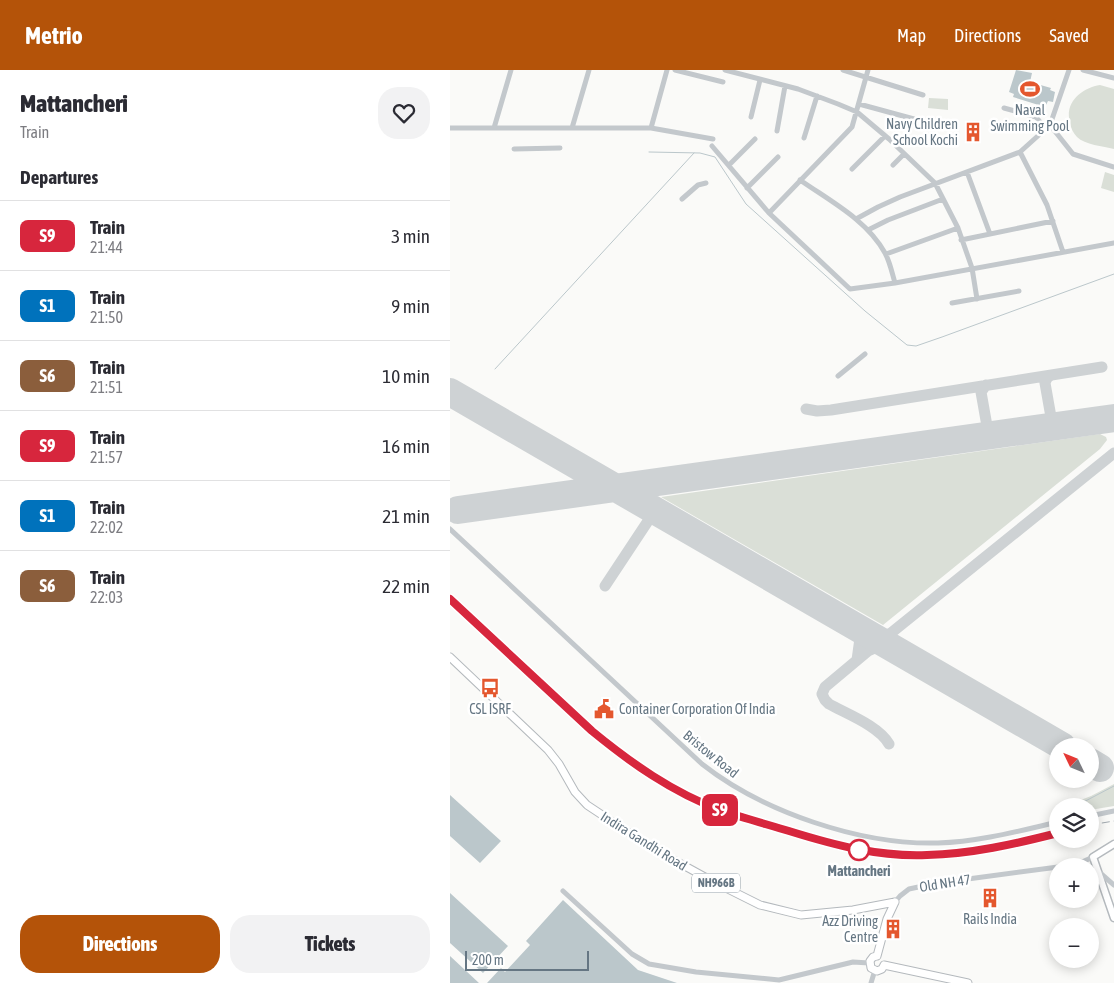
<!DOCTYPE html>
<meta charset="utf-8">
<style>
body{margin:0;font-family:"Asap Condensed",sans-serif;background:#f2f2f3;color:#2b2b33;height:100vh;display:flex;flex-direction:column;font-size:19px;white-space:nowrap}
*{box-sizing:border-box;margin:0}
p{font-size:16px;color:#7c7c81}
.icon{flex:none;width:28px;height:28px;fill:none;stroke:currentColor;stroke-width:2;stroke-linecap:round;stroke-linejoin:round}
.map{position:relative;flex:1;overflow:hidden}
.panel{display:flex;flex-direction:column;background:#fff;width:450px}
.panel>*{flex:none}
.badge{padding:0 10px;border-radius:8px;font-size:18px;line-height:32px}
.needle{width:32px;rotate:313deg}
.buttons{position:absolute;left:599px;top:668px;display:grid;gap:10px}
.buttons a{display:grid;place-items:center;width:50px;height:50px;border-radius:50%;background:#fff;box-shadow:0 2px 12px #0003;font-size:25px}
.scale{position:absolute;left:15px;bottom:12px;width:124px;box-sizing:border-box;padding-left:5px;border:2px solid #657683;border-top:0;font-size:14px;line-height:18px;white-space:nowrap;color:#657683;-webkit-text-stroke:4px #fff;paint-order:stroke}
.map>.badge{position:absolute;translate:-50% -50%;box-shadow:0 0 0 2px #fff}
h2{padding:0 20px;font-size:19px;line-height:45px}
.round{display:grid;place-items:center;flex:none;width:52px;height:52px;border-radius:20px;background:#f2f2f3}
.head{display:flex;align-items:center;justify-content:space-between;height:85px;padding:0 20px}
h1{font-size:24px;font-weight:800;line-height:38px}
.action{display:flex;gap:10px;margin-top:auto;padding:10px 20px}
.action a{flex:1;height:58px;border-radius:20px;background:#b45309;color:#fff;font-size:20px;font-weight:800;line-height:58px;text-align:center}
.action a+a{background:#f2f2f3;color:#2b2b33}
ul{padding:0;list-style:none}
li{display:flex;align-items:center;gap:15px;height:70px;padding:0 20px;border-top:1px solid #e1e1e2}
li div{flex:1}
li b{display:block;font-size:19px}
li em{font-style:normal}
li .badge{min-width:55px;font-weight:700;text-align:center}
header{display:flex;align-items:center;gap:30px;box-sizing:border-box;height:70px;padding:0 25px;background:#b45309;color:#fff}
header strong{font-size:24px}
nav{display:flex;gap:28px;margin-inline-start:auto;font-size:18px}
main{display:flex;flex:1;min-height:0}
.map>svg:first-child{display:block}
</style>
<header>
<strong>Metrio</strong>
<nav><a>Map</a><a>Directions</a><a>Saved</a></nav>
</header>
<main>
<section class="panel">
<div class="head"><div><h1>Mattancheri</h1><p>Train</p></div><a class="round"><svg class="icon" aria-label="heart" viewBox="0 0 24 24"><path d="M12 20l-8-8c-3-5 5-10 8-4 3-6 11-1 8 4z"/></svg></a></div>
<h2>Departures</h2>
<ul>
<li><span class="badge" style="background:#d7263d;color:#fff">S9</span><div><b>Train</b><p>21:44</p></div><em>3 min</em></li>
<li><span class="badge" style="background:#0072bc;color:#fff">S1</span><div><b>Train</b><p>21:50</p></div><em>9 min</em></li>
<li><span class="badge" style="background:#8b5e3c;color:#fff">S6</span><div><b>Train</b><p>21:51</p></div><em>10 min</em></li>
<li><span class="badge" style="background:#d7263d;color:#fff">S9</span><div><b>Train</b><p>21:57</p></div><em>16 min</em></li>
<li><span class="badge" style="background:#0072bc;color:#fff">S1</span><div><b>Train</b><p>22:02</p></div><em>21 min</em></li>
<li><span class="badge" style="background:#8b5e3c;color:#fff">S6</span><div><b>Train</b><p>22:03</p></div><em>22 min</em></li>
</ul>
<div class="action"><a>Directions</a><a>Tickets</a></div>
</section>
<div class="map">
<svg width="664" height="913" viewBox="0 0 664 913">
<rect width="100%" height="100%" fill="#fafaf8"/>
<path fill="#dadfd7" d="M 650,15 L 664,19 L 664,79 C 653,76 635,75 627,67 C 623,63 621,58 620,53 C 614,32 632,18 650,15 Z
M 479,28 L 498,29 L 498,40 L 478,38 Z
M 655,102 L 664,105 L 664,122 L 651,118 Z
M 650,364 L 656,367 L 657,370 L 650,379 L 433,555 L 211,427 Z
M 664,714 L 664,736 L 640,740 L 640,736 L 618,735 L 641,726 Z"/>
<path fill="#bbc7cb" d="M 566,0 L 582,3 L 580,12 L 601,18 L 600,20 L 605,22 L 603,32 L 598,31 L 595,37 L 563,27 L 564,24 L 559,22 Z
M 0,725 L 51,771 L 30,793 L 0,766 Z
M 0,823 L 58,876 L 33,903 L 0,873 Z
M 113,830 L 188,900 L 227,913 L 37,913 L 51,898 L 55,902 L 80,875 L 76,871 Z
M 0,886 L 29,913 L 0,913 Z"/>
<g fill="none" stroke-linecap="round" stroke-linejoin="round">
<path stroke="#bbc7cb" stroke-width="1" d="M 199,82 L 250,83 L 265,87 L 296,134 L 415,241 L 457,275 L 466,276 L 492,267 L 664,204
M 45,299 L 244,83
M 626,736 L 664,716"/>
<path stroke="#ced2d4" stroke-width="11" d="M 601,305 L 597,308 L 595,313 L 601,347 L 603,352 L 608,355
M 536,315 L 531,322 L 537,356 L 539,361 L 545,364
M 356,339 L 367,341 L 381,340 L 652,297
M 646,350 L 664,354
M 194,434 L 198,444 L 198,451
M 155,516 L 198,451 L 204,447 L 214,446
M 422,567 L 430,568 L 441,563
M 441,578 L 436,571 L 437,567 L 441,563 L 664,383
M 407,590 L 411,561
M 439,674 C 429,656 397,644 379,634 L 375,630 L 372,624 L 375,617 L 418,581 L 427,577 L 441,578"/>
<path stroke="#ced2d4" stroke-width="28" d="M 0,322 L 612,676
M 8,440 L 664,348
M 640,692 L 650,698"/>
<defs>
<path id="major" d="M 664,774 L 643,787 L 664,848"/>
<path id="highway" d="M 0,587 L 98,680 L 109,694 L 125,722 L 137,735 L 202,778 L 264,812 L 310,835 L 351,845 L 403,840 L 445,832
M 427,886 L 437,849 L 445,832
M 427,886 L 423,887 L 420,891 L 421,898 L 427,901 L 432,899 L 434,895
M 434,895 L 518,913"/>
</defs>
<use href="#major" stroke="#b5babe" stroke-width="9"/>
<use href="#highway" stroke="#b4b9bd" stroke-width="9"/>
<path stroke="#c3c8cc" stroke-width="5" d="M 225,0 L 273,12
M 275,0 L 348,19 L 388,34 L 407,42 L 439,69 L 485,113 L 508,158 L 522,198 L 527,229
M 393,0 L 473,25
M 633,0 L 664,8
M 409,34 L 464,49
M 554,38 L 586,47 L 596,59
M 301,47 L 310,10
M 600,55 L 623,84 L 664,97
M 0,58 L 201,58 L 263,69
M 44,58 L 61,0
M 122,58 L 139,0
M 201,58 L 217,0
M 327,61 L 335,16
M 354,68 L 367,26
M 262,76 L 319,143 L 400,219 L 445,213 L 664,173
M 64,79 L 110,78
M 570,82 L 597,135 L 613,182
M 279,95 L 305,69
M 443,95 L 454,84
M 402,99 L 435,66
M 517,102 L 540,164
M 350,110 C 380,131 417,150 435,183 C 440,192 442,203 445,213
M 297,118 L 328,87
M 232,129 L 248,115 L 256,113
M 319,143 L 402,57 L 418,0
M 406,149 L 428,137 L 450,127 L 570,82 L 600,55 L 619,0
M 418,160 L 438,150 L 493,129
M 511,170 L 603,151
M 436,184 L 508,158
M 502,233 L 569,221
M 388,306 L 415,284
M 0,459 L 252,694 C 313,742 410,775 488,773 C 528,772 569,761 608,752
M 640,746 L 664,741
M 613,796 L 630,793 L 643,787
M 649,802 L 664,815
M 113,821 L 182,884 L 199,894 L 246,902 L 329,910 L 403,892 L 419,893
M 445,832 L 450,826 L 459,819 L 473,816 L 503,811 L 608,797
M 421,913 L 425,900"/>
<use href="#major" stroke="#fff" stroke-width="6"/>
<use href="#highway" stroke="#fff" stroke-width="7"/>
<path stroke="#a2aab0" stroke-width="1" stroke-dasharray="8 4" stroke-linecap="butt" d="M 0,529 L 142,661 C 181,693 222,722 270,740 C 293,748 316,754 339,761 C 384,775 429,787 477,785 C 521,784 565,774 608,763
M 640,755 L 664,751"/>
</g>
<g fill="none" stroke-linecap="round" stroke-linejoin="round">
<defs>
<path id="line" d="M 0,529 L 142,661 C 181,693 222,722 270,740 C 293,748 316,754 339,761 C 384,775 429,787 477,785 C 521,784 565,774 608,763"/>
</defs>
<use href="#line" stroke="#fff" stroke-width="11"/>
<use href="#line" stroke="#d7263d" stroke-width="8"/>
</g>
<defs>
<symbol id="stadium-bare" viewBox="-9 -9 18 18"><path d="M0-5a6.5 5 0 1 0 0 10a6.5 5 0 1 0 0-10ZM-3.5-1.8h7v3.6h-7Z" fill="#e4572e" stroke="#fff" stroke-width="2.5" paint-order="stroke"/></symbol>
<symbol id="building-bare" viewBox="-9 -9 18 18"><path d="M-4-6H4V6H1V3H-1V6H-4ZM-2.5-4.3h1.7v1.8h-1.7ZM.8-4.3h1.7v1.8H.8ZM-2.5-1h1.7V.8h-1.7ZM.8-1h1.7V.8H.8Z" fill="#e4572e" stroke="#fff" stroke-width="2.5" paint-order="stroke"/></symbol>
<symbol id="bus-bare" viewBox="-9 -9 18 18"><path d="M-5-6H5V4H4V6H2V4H-2V6H-4V4H-5ZM-3.5-4V0h7V-4ZM-3.5 1.2v1.5H-2V1.2ZM2 1.2v1.5H3.5V1.2Z" fill="#e4572e" stroke="#fff" stroke-width="2.5" paint-order="stroke"/></symbol>
<symbol id="civic-bare" viewBox="-9 -9 18 18"><path d="M-.6-6.5H3V-4.5H.6V-3L4-1V1h2V6H-6V1h2V-1L-.6-3ZM-1.2 2.5V6h2.4V2.5Z" fill="#e4572e" stroke="#fff" stroke-width="2.5" paint-order="stroke"/></symbol>
</defs>
<g fill-rule="evenodd">
<use href="#stadium-bare" x="566" y="5" width="28" height="28"/>
<use href="#building-bare" x="509" y="48" width="28" height="28"/>
<use href="#bus-bare" x="26" y="604" width="28" height="28"/>
<use href="#civic-bare" x="140" y="625" width="28" height="28"/>
<use href="#building-bare" x="526" y="814" width="28" height="28"/>
<use href="#building-bare" x="429" y="845" width="28" height="28"/>
</g>
<circle fill="#fff" stroke="#d7263d" stroke-width="2.5" cx="409" cy="780" r="10"/>
<g text-anchor="middle" dominant-baseline="central" stroke-width="5" stroke-linejoin="round" paint-order="stroke">
<rect fill="#fff" stroke="#939fa8" stroke-width="1" x="242" y="803.5" width="48" height="19" rx="4"/>
<g font-size="12" font-weight="bold" fill="#657683">
<text x="266" y="813">NH966B</text>
</g>
<g font-size="14" fill="#657683" stroke="#fff">
<text x="580" y="40">Naval<tspan x="580" dy="16">Swimming Pool</tspan></text>
<text x="508" y="54" text-anchor="end">Navy Children<tspan x="508" dy="16">School Kochi</tspan></text>
<text x="40" y="639">CSL ISRF</text>
<text x="169" y="639" text-anchor="start">Container Corporation Of India</text>
<text x="540" y="849">Rails India</text>
<text x="428" y="851" text-anchor="end">Azz Driving<tspan x="428" dy="16">Centre</tspan></text>
</g>
<g font-size="14" fill="#657683" stroke="#fff">
<text transform="translate(261 684) rotate(39)">Bristow Road</text>
<text transform="translate(194 771) rotate(32)">Indira Gandhi Road</text>
<text transform="translate(495 813) rotate(-9)">Old NH 47</text>
</g>
<g font-size="14" font-weight="bold" fill="#657683" stroke="#fff">
<text x="409" y="801">Mattancheri</text>
</g>
</g>
</svg>
<div class="buttons">
<a><svg class="needle" viewBox="-14 -14 28 28"><path d="M0-13l5 13h-10z" fill="#e53935"/><path d="M0 13l5-13h-10z" fill="#7c7c81"/></svg></a>
<a><svg class="icon" aria-label="layers" viewBox="0 0 24 24"><path d="M12 4l9 5-9 5-9-5zM3 14l9 5 9-5"/></svg></a>
<a>+</a>
<a>−</a>
</div>
<div class="scale">200 m</div>
<b class="badge" style="left:270px;top:740px;background:#d7263d;color:#fff">S9</b>
</div>
</main>
